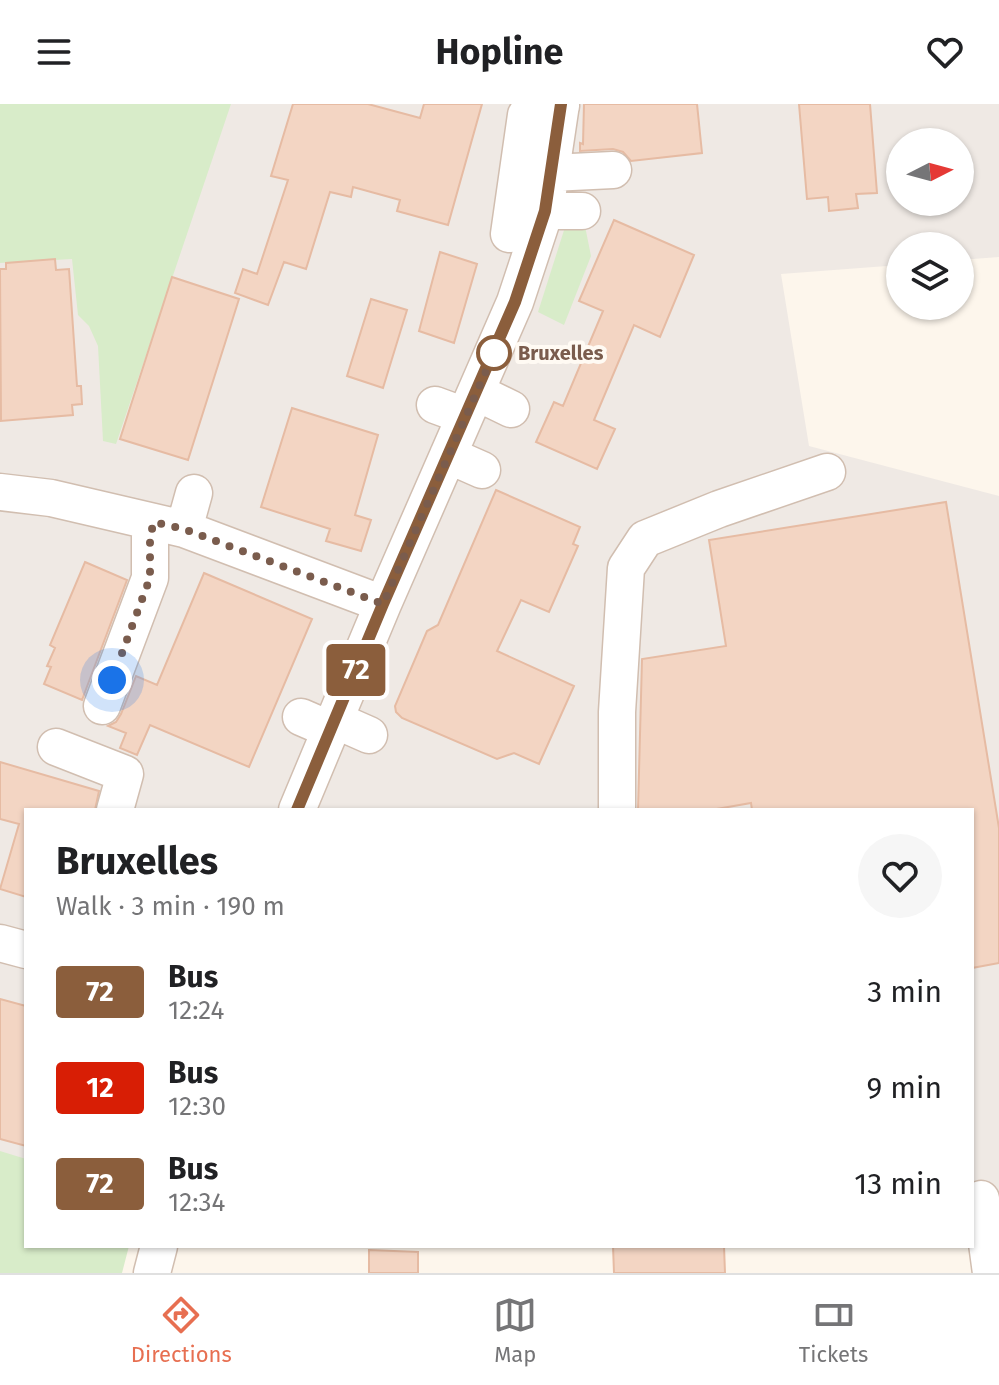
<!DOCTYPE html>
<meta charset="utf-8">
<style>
body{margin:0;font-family:"Fira Sans",sans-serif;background:#f6f6f6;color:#202124;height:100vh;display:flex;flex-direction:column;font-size:30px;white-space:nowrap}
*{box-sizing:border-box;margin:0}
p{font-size:26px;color:#757577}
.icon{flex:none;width:44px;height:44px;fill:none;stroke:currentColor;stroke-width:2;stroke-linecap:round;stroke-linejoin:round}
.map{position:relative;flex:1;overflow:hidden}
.sheet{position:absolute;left:24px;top:704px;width:950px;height:440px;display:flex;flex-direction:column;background:#fff;border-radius:0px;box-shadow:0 2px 6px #0004}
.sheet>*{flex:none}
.badge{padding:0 16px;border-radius:6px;font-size:28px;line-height:52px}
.needle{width:52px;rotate:84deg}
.controls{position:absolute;left:886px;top:24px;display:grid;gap:16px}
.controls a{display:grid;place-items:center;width:88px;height:88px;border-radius:50%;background:#fff;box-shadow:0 2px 6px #0004;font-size:40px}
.you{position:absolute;width:40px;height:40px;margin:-20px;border:6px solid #fff;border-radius:50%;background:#1a73e8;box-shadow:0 0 0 12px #1a73e833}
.map>.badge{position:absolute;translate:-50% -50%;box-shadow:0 0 0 4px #fff}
.round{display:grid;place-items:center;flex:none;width:84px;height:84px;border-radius:42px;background:#f6f6f6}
.head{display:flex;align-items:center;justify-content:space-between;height:136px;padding:0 32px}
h1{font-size:38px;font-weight:700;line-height:60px}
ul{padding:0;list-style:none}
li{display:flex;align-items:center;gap:24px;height:96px;padding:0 32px}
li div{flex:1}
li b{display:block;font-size:30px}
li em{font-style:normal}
li .badge{min-width:88px;font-weight:700;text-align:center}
header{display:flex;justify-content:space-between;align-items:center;height:104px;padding:0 32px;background:#fff;font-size:36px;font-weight:700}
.menu{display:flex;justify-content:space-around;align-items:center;height:112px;border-top:2px solid #e0e0e0;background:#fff;font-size:22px;color:#757577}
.menu a{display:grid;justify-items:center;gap:4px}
.menu .current{color:#e76f51}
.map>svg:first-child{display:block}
</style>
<header><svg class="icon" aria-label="menu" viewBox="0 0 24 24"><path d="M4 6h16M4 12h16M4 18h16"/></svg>Hopline<svg class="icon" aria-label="heart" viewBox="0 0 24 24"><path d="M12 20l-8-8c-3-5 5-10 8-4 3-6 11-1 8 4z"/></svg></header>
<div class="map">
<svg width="999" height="1169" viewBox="0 0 999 1169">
<rect width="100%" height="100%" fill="#fdf6ec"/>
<path fill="#efe9e4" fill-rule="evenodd" d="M 0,0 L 999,0 L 999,153 L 960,156 L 960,142 L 900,142 L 900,161 L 781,170 L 809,342 L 999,392 L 999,1122 L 972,1113 L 972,706 L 26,706 L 26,1056 L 0,1048 ZM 900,38 L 960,38 L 960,98 L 900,98 Z"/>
<path fill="#d8ecc9" d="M 0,0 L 231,0 L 116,340 L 103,337 L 98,242 L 89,222 L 78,211 L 72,155 L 0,159 Z
M 584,117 L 591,152 L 564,221 L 538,208 L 566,120 Z
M 0,1047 L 26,1055 L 26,1142 L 129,1142 L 122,1169 L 0,1169 Z"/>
<path fill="#f3d5c3" stroke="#e6bba3" stroke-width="2" d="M 293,0 L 368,0 L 420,14 L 424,0 L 482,0 L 448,121 L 397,107 L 400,96 L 353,83 L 351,93 L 330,88 L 306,165 L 284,158 L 268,201 L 235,189 L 243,165 L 257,170 L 288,76 L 271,72 Z
M 584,0 L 697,0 L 702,49 L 631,57 L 623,48 L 613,45 L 580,47 L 580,39 L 583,40 Z
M 799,0 L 870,0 L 877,89 L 856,90 L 858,104 L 829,107 L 828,93 L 807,95 Z
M 614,116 L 694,151 L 660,233 L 634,221 L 594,316 L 615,325 L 597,365 L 536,338 L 554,298 L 563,302 L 603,207 L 579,197 Z
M 440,148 L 477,160 L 454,239 L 419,227 Z
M 55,155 L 56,166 L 69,165 L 77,282 L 81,282 L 82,300 L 72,301 L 73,311 L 1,317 L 0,165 L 6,165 L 6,159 Z
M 172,173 L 239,195 L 188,356 L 120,335 Z
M 371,195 L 407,206 L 383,284 L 347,272 Z
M 292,304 L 378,331 L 355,411 L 371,416 L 361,447 L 326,437 L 330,425 L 261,403 Z
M 496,386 L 580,423 L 573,440 L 578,442 L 549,508 L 521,496 L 497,547 L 574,582 L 539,660 L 514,649 L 497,655 L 402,614 L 396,608 L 395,602 L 427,527 L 438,521 Z
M 946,398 L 999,724 L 999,859 L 972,864 L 972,706 L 752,706 L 751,699 L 711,706 L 638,706 L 642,555 L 726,542 L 709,436 Z
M 85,458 L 127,476 L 82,596 L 44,580 L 51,563 L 47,562 L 55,544 L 50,541 Z
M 204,469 L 312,515 L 249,663 L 150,621 L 137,651 L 120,644 L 126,629 L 108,622 L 116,618 L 121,610 L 136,572 L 157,581 Z
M 0,658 L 99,687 L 95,706 L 26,706 L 26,793 L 0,785 L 19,720 L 0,715 Z
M 0,895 L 26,902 L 26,1042 L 0,1035 Z
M 613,1142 L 724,1142 L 725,1169 L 614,1169 Z
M 369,1146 L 418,1148 L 418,1169 L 369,1169 Z"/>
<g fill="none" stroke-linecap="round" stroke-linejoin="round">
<defs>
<path id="minor" d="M 551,69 L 613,66
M 545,107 L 582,107
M 509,130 L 526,11 L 538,1 L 561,2
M 476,288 L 511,305
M 435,301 L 465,312
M 448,351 L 482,366
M 0,388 L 51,394 L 184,425 L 383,500
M 184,425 L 194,389
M 102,602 L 150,474 L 150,432 L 154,418
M 301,613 L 331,626
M 335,616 L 369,631
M 56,643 L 125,670 L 115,706
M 297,706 L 383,500 L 515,198 L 545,107 L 561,0
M 617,706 L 617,608 L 626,464 L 645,435 L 719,405 L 827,368
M 0,839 L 26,846
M 981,1095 L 991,1169
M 152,1169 L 159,1142"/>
</defs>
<use href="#minor" stroke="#d1beb0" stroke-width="39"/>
<use href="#minor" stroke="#fff" stroke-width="36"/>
</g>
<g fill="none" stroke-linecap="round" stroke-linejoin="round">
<defs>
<path id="line" d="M 297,706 L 383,500 L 515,198 L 545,107 L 561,0"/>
</defs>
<use href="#line" stroke="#fff" stroke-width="18"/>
<use href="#line" stroke="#8b5e3c" stroke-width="12"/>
<path stroke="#7a5c4d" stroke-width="8" stroke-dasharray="0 14.4" d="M 112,576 L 150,474 L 150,432 L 154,418 L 184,425 L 383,500 L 494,249"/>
</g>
<circle fill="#fff" stroke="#8b5e3c" stroke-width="4" cx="494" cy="249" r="16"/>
<g text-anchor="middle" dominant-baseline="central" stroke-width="8" stroke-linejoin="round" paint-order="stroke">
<g font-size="20" font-weight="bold" fill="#7a5c4d" stroke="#fffaf3" text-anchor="start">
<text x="518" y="249">Bruxelles</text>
</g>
</g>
</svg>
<div class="controls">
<a><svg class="needle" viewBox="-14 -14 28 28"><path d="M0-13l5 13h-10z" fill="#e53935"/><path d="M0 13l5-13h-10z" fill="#757577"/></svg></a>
<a><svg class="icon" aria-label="layers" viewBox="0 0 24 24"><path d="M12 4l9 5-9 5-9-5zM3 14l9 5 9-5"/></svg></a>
</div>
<div class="you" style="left:112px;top:576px"></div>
<b class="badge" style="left:356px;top:566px;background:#8b5e3c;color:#fff">72</b>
<section class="sheet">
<div class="head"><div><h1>Bruxelles</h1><p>Walk · 3 min · 190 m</p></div><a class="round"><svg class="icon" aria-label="heart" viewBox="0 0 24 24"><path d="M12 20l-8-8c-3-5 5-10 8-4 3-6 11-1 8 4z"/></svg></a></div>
<ul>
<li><span class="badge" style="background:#8b5e3c;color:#fff">72</span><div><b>Bus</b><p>12:24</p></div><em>3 min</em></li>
<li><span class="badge" style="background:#d81e05;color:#fff">12</span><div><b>Bus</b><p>12:30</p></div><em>9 min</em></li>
<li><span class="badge" style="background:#8b5e3c;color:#fff">72</span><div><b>Bus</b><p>12:34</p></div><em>13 min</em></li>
</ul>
</section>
</div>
<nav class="menu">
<a class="current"><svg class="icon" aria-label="directions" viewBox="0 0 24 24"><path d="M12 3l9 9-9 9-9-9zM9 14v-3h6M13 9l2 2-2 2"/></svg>Directions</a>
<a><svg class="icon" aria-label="map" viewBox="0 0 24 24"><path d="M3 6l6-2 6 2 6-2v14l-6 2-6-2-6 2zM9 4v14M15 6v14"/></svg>Map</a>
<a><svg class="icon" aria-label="tickets" viewBox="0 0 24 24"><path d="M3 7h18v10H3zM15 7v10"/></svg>Tickets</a>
</nav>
